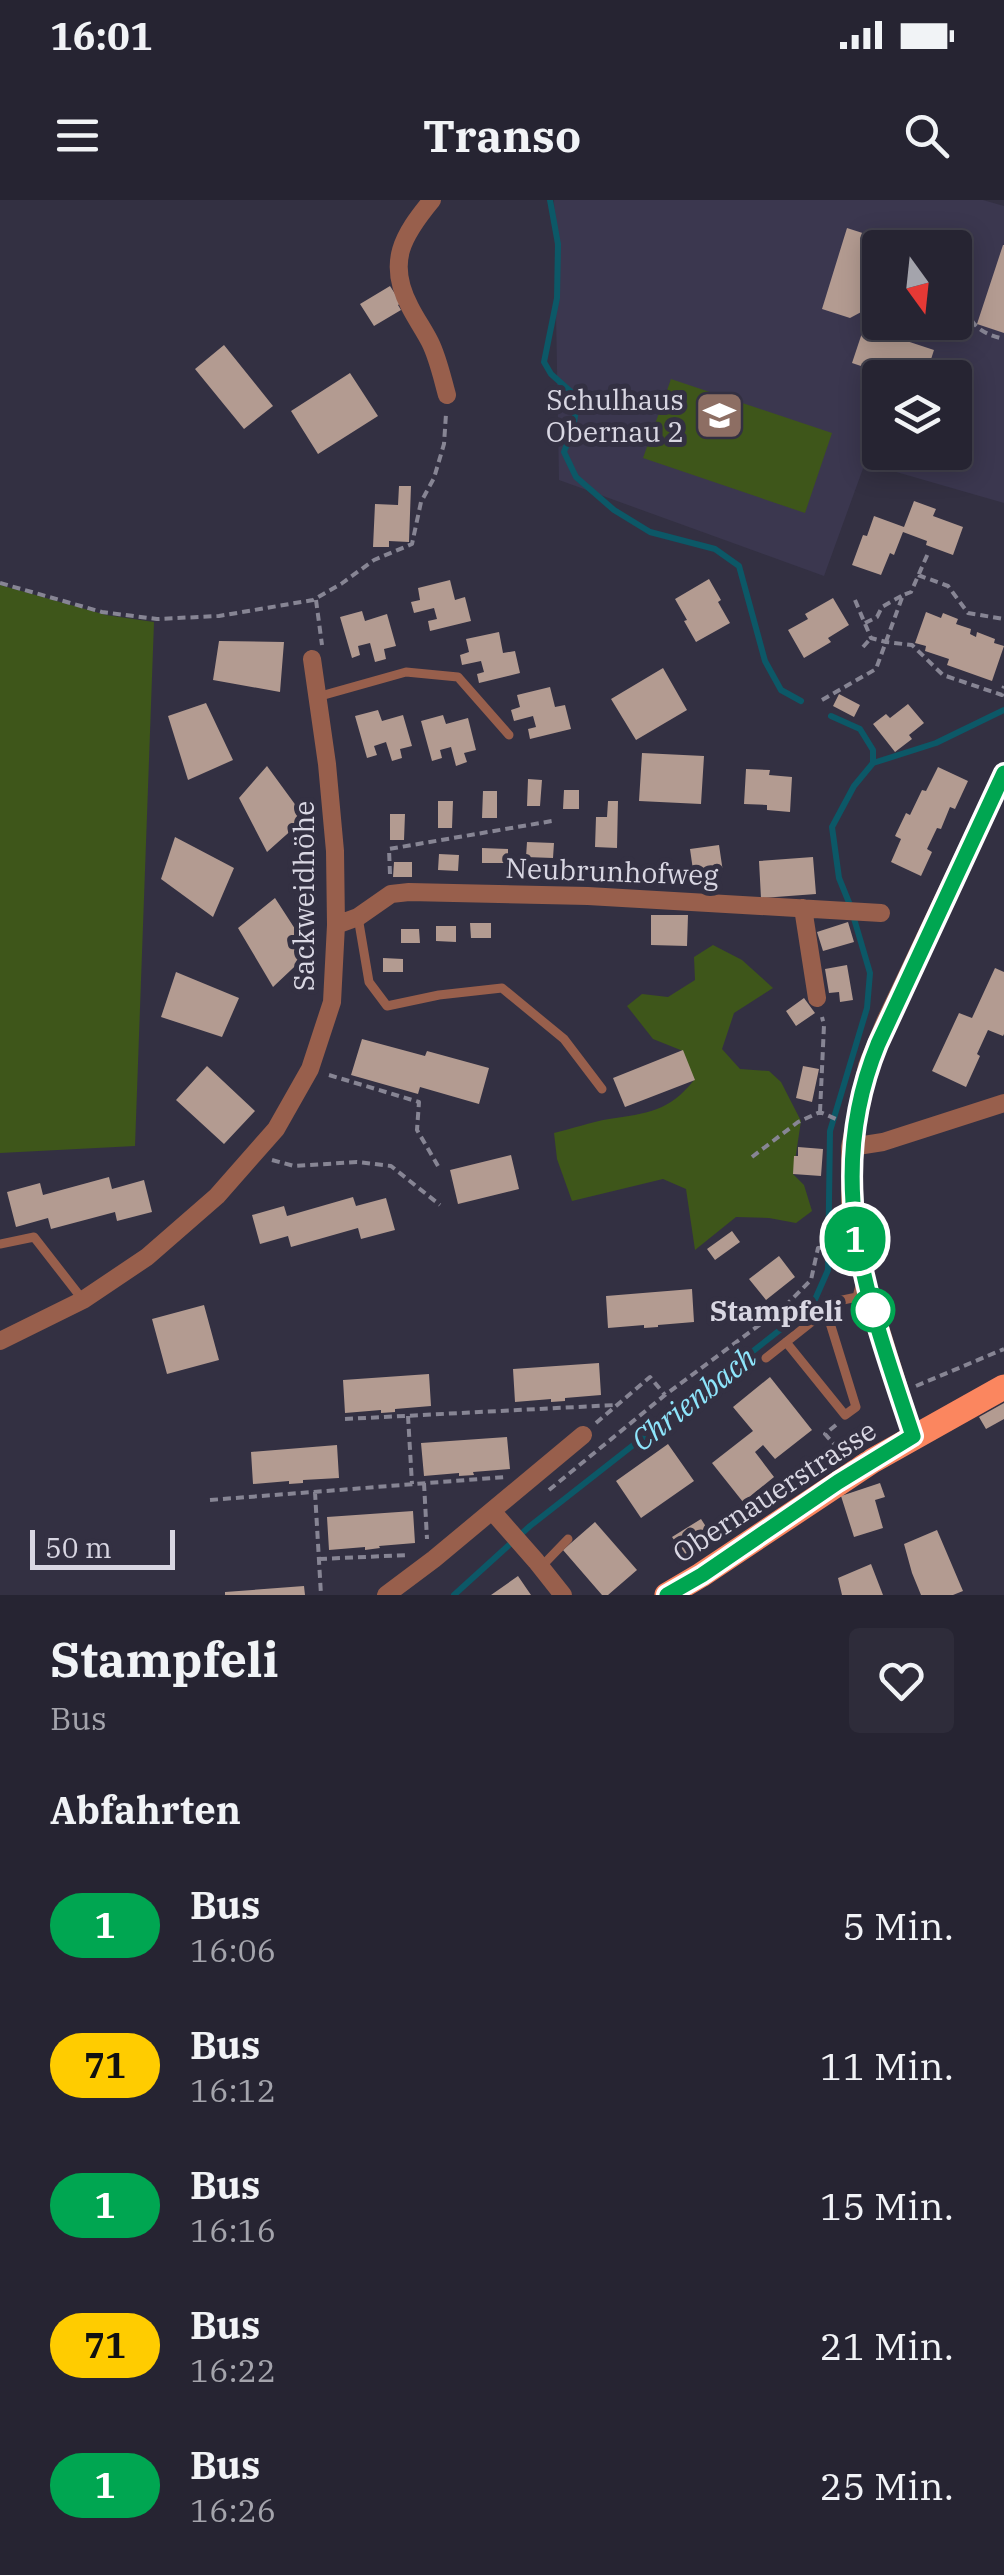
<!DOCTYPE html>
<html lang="de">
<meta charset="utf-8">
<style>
body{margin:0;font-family:"IBM Plex Serif",serif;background:#2e2c3a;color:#f1f3f6;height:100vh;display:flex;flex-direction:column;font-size:38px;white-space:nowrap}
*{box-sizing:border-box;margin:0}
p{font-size:32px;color:#a4a4ac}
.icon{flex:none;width:55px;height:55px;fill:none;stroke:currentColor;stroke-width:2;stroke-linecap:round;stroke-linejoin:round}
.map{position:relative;height:1395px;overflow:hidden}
.drawer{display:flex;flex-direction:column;background:#262432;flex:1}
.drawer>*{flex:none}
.badge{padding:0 20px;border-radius:32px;font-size:35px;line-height:65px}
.needle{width:65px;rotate:165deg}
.fabs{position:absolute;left:862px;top:30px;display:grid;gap:20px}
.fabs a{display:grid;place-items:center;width:110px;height:110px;border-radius:10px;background:#262432;box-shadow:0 5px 25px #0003,0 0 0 2px #42414d;font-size:50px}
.scale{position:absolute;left:30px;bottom:25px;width:145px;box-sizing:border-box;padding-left:10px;border:5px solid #d9d7e3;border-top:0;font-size:28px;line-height:35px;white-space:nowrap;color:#d9d7e3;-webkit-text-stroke:8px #333042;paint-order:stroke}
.map>.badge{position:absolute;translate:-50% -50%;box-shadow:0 0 0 5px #fff}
h2{padding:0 50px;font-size:38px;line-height:90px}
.round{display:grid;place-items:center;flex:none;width:105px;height:105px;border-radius:10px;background:#2e2c3a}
.head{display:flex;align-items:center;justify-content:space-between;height:170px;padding:0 50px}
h1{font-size:48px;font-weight:700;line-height:75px}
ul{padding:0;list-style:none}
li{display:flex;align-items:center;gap:30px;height:140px;padding:0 50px}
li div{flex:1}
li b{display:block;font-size:38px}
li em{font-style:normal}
li .badge{min-width:110px;font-weight:700;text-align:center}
.status{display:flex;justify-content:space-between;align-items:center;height:70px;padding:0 50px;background:#262432;direction:ltr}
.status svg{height:28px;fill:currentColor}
header{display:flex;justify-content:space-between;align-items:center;height:130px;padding:0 50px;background:#262432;font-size:45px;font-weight:700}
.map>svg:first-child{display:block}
</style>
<div class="status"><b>16:01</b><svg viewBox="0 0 49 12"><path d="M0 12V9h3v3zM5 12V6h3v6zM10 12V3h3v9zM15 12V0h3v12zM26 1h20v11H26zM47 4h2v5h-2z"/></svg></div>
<header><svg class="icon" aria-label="menu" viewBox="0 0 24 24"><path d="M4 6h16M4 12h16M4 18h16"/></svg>Transo<svg class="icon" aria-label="search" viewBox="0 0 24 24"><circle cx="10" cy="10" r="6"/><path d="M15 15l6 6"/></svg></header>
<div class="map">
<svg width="1004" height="1395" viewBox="0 0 1004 1395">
<rect width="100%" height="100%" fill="#333042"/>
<path fill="#3b374f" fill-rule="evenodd" d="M 554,0 L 983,0 L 1004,6 L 1004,303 L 865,263 L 824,376 L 559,280 ZM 880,48 L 955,48 L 955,122 L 880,122 ZM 880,178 L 955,178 L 955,252 L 880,252 Z"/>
<path fill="#3e561a" d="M 671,179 L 832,233 L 805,313 L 643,258 Z
M 0,385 L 106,415 L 154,422 L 135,946 L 0,953 Z
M 713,745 L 742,760 L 773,788 L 734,813 L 722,849 L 740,869 L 769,871 L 781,882 L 801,921 L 793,974 L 804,985 L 812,1011 L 796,1023 L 769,1018 L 736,1017 L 695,1050 L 686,989 L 663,979 L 572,1001 L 557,959 L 554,933 C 572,929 590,922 609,919 C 647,913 669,912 694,880 L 683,851 L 653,839 L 627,806 L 642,794 L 668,797 L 695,780 L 694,757 Z"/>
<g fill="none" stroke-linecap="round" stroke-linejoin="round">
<path stroke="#0c5867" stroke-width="6" d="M 550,0 L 558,44 L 557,98 L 544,162 L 551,174 L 578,198 L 573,228 L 564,252 L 576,277 L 614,310 L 650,332 L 715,349 L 739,366 L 765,461 L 781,490 L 801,501
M 873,563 L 936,543 L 1004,510
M 454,1395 L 530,1326 L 813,1104 L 828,1070 L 830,931 L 867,808 L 870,773 L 850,705 L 839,678 L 832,627 L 854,586 L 873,563 L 873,550 L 860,529 L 831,516"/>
</g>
<path fill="#b39b91" d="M 847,28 L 906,47 L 880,48 L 880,102 L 850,118 L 822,109 Z
M 1003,45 L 1004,45 L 1004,133 L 977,124 Z
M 390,86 L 401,103 L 398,105 L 401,110 L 374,126 L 360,104 Z
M 864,127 L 934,150 L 925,178 L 897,178 L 852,163 Z
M 224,145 L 273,206 L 244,229 L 195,169 Z
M 350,173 L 378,216 L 318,254 L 291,211 Z
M 399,286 L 411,286 L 409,342 L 389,341 L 389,347 L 373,347 L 375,304 L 398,305 Z
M 914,301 L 936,309 L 933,316 L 963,327 L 953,355 L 926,345 L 927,341 L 903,332 L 894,355 L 890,353 L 881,375 L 852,365 L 863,335 L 867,336 L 874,316 L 904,327 Z
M 709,379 L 721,400 L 718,402 L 730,423 L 696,442 L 684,421 L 687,420 L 675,399 Z
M 450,380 L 455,400 L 465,397 L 471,421 L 430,431 L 428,421 L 437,419 L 434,408 L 414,413 L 411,402 L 420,400 L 418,388 Z
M 833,398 L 849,425 L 828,438 L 831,442 L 804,458 L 788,430 L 808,419 L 805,414 Z
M 362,411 L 365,421 L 387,414 L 396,446 L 384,449 L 386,459 L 375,462 L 370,443 L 358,446 L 360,455 L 352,458 L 340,417 Z
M 926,412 L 941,418 L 943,413 L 958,419 L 956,424 L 971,429 L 970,434 L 976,437 L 977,432 L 995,439 L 994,443 L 1004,446 L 992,481 L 947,465 L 949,459 L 925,451 L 926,446 L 915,443 Z
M 499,432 L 503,453 L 515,451 L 520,473 L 479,483 L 477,474 L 484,472 L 481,461 L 462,465 L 460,455 L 469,452 L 466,439 Z
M 219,441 L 284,442 L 280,492 L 213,480 Z
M 663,468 L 687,510 L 636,540 L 611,499 Z
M 550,487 L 555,507 L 565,505 L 571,529 L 530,539 L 528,529 L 536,527 L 533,516 L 514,521 L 511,510 L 520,507 L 517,495 Z
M 839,494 L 860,505 L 854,517 L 833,506 Z
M 206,503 L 233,560 L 188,580 L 168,516 Z
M 908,504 L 924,523 L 909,535 L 912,539 L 895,552 L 873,524 L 886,514 L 890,518 Z
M 378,510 L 382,521 L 403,515 L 412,546 L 400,549 L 402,558 L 392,561 L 386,542 L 374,546 L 377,555 L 367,558 L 355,516 Z
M 443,515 L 446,524 L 468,518 L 476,550 L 464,553 L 467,562 L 456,566 L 451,547 L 440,550 L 442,558 L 432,561 L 421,521 Z
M 642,553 L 704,556 L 701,604 L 639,601 Z
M 267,566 L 305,618 L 267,652 L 239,598 Z
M 938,567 L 968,581 L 955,609 L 950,607 L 941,629 L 937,628 L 927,649 L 932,652 L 921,676 L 891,662 L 901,639 L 895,636 L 906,613 L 910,615 L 922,590 L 926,591 Z
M 746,569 L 770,570 L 769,575 L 792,577 L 790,612 L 767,610 L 767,605 L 744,604 Z
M 528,579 L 542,580 L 540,606 L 527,606 Z
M 564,590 L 579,590 L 579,609 L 563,609 Z
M 483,591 L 497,591 L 497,618 L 482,618 Z
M 438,601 L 453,601 L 452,628 L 438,628 Z
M 608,601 L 618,601 L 617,648 L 595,647 L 596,617 L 607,617 Z
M 390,614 L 405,614 L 404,640 L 390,640 Z
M 175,637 L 234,668 L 213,717 L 161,679 Z
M 527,642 L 554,643 L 553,658 L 526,657 Z
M 719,645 L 723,672 L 694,677 L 690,649 Z
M 482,648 L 508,649 L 508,663 L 482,663 Z
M 439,654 L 459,655 L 458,671 L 438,670 Z
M 813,657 L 816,694 L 761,698 L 759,661 Z
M 394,662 L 412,662 L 412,677 L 393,677 Z
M 275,698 L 310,752 L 273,787 L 238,728 Z
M 651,715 L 688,715 L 687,746 L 651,745 Z
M 848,722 L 854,742 L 823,751 L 817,732 Z
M 470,723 L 491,723 L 491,738 L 471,738 Z
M 436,726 L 456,726 L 456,742 L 436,741 Z
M 401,729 L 419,729 L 420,743 L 401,743 Z
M 383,758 L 403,759 L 403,772 L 383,772 Z
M 847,765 L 853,800 L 840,802 L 839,792 L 829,793 L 825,769 Z
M 995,768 L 1004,772 L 1004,834 L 1003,836 L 988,830 L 977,854 L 980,856 L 966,887 L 932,871 L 959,813 L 972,818 Z
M 176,772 L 239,798 L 222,837 L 161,817 Z
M 804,798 L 815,813 L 796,826 L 786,811 Z
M 362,839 L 425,856 L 427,851 L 489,868 L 479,904 L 420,887 L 418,894 L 351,875 Z
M 683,850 L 695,880 L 625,907 L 613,878 Z
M 207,866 L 255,911 L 224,944 L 176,900 Z
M 803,866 L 819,869 L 812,902 L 796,898 Z
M 798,947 L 823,949 L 821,976 L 793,974 L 794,956 L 798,956 Z
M 511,955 L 519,989 L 458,1004 L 450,970 Z
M 109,977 L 112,989 L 144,980 L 152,1012 L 117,1021 L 115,1012 L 51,1029 L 48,1018 L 16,1027 L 7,992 L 40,983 L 43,995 Z
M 353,997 L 356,1006 L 386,998 L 395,1030 L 361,1039 L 358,1028 L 291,1047 L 288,1036 L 260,1044 L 252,1015 L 284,1006 L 287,1016 Z
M 732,1031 L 740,1042 L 715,1060 L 707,1049 Z
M 779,1056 L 795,1077 L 766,1100 L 749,1079 Z
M 692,1089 L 694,1122 L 658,1125 L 658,1127 L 644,1128 L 644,1125 L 608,1128 L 606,1096 Z
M 204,1105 L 219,1160 L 167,1174 L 152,1119 Z
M 599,1163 L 601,1195 L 565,1198 L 565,1201 L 551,1202 L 551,1199 L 515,1202 L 513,1169 Z
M 429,1174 L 431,1206 L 395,1209 L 395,1212 L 381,1213 L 381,1210 L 345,1213 L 343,1180 Z
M 770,1177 L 812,1230 L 775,1259 L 763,1245 L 755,1252 L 774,1277 L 743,1302 L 712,1263 L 753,1231 L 733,1207 Z
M 1004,1203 L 1004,1219 L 986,1229 L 979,1217 Z
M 507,1237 L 510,1269 L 473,1272 L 474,1275 L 459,1276 L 459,1273 L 424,1276 L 421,1243 Z
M 668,1244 L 694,1281 L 641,1318 L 616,1281 Z
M 337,1245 L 339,1278 L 303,1280 L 303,1283 L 289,1284 L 289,1281 L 253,1284 L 251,1252 Z
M 880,1283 L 885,1297 L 875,1300 L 883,1328 L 854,1337 L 841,1296 Z
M 413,1311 L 415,1343 L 379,1346 L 380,1348 L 365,1350 L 365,1347 L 329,1350 L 327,1317 Z
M 701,1319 L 716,1342 L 688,1360 L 672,1337 Z
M 595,1322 L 637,1370 L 608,1395 L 602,1395 L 563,1350 Z
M 937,1330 L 963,1391 L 953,1395 L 921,1395 L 912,1373 L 904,1344 Z
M 871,1364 L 883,1395 L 842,1395 L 838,1378 Z
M 518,1376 L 531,1395 L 491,1395 Z
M 304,1386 L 305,1395 L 225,1395 L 225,1392 Z"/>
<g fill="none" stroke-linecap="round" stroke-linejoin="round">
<path stroke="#878594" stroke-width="4" stroke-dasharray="8 5" stroke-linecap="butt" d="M 965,95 C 966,123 979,133 1004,139
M 918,375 L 948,386 L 968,413 L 1004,419
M 0,383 L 102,412 L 157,419 L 219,416 L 313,400 L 341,384 L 374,360 L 412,344 L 421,302 L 434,278 L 444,244 L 446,214
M 316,400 L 322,445
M 855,400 L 871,438 L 886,442 L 912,445 L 943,475 L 1002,495 L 1004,486
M 865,423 L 877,417 L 882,407 L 903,395
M 863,447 L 871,438
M 822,500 L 876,469 L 903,395 L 911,392 L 929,351
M 390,674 L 389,649 L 552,621
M 329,875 L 419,902 L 417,930 L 438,966
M 820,912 L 824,825 L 822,817
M 752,957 L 798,922 L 820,912 L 836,919
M 272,960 L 294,966 L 357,962 L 391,966 L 440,1005
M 916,1186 L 1004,1149
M 408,1216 L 412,1284
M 345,1219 L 615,1205
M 596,1223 L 650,1177 L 665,1195
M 836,1225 L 825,1234 L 843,1254
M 424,1283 L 427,1339
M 549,1290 L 665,1195 L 785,1106 L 811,1080 L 818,1048 L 839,1046
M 315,1292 L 321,1395
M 210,1300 L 505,1277
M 319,1359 L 409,1355"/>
<path stroke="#985f4c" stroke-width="9" d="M 317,497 L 406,472 L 458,477 L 509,535
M 358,717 L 369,782 L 387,806 L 439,795 L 502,788 L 564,839 L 602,889
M 0,1044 L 34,1037 L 83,1100
M 786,1142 L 845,1215 L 856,1207 L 826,1110
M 766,1158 L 838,1101 L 857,1097 L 861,1082
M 541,1367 L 568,1339"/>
<path stroke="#985f4c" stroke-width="18" d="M 432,0 C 403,35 386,62 410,107 C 416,119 424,130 430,142 C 438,158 442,177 447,195
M 803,708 L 817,798
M 336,725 L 358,717 L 391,694 L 409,692 L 588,696 L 881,713
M 851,947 L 883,942 L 1004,903
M 0,1141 L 83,1100 L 147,1057 L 217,996 L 276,929 L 310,869 L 332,802 L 336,725 L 335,651 L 327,564 L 312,459
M 492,1311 L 536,1361 L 563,1395
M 386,1395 L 434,1359 L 583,1235"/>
<path stroke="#985f4c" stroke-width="20" d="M 913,1237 L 869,1095 L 856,1043 L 851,1007 L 851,947 L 868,866 L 886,822 L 1004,573"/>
<path stroke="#fb865f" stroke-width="25" d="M 667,1395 L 701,1375 L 872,1261 L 1004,1187"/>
</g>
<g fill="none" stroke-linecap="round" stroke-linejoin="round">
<defs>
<path id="line" d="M 667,1395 L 702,1375 L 838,1282 L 913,1236 C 869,1103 821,983 878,844 L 1004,573"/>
</defs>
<use href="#line" stroke="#fff" stroke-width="22"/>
<use href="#line" stroke="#00a651" stroke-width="15"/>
</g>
<defs>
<symbol id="school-square" viewBox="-11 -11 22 22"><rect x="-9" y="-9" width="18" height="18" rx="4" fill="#8d6e63" stroke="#333042"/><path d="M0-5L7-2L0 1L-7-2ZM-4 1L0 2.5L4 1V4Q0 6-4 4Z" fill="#fff"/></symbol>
</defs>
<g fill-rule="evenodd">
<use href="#school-square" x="692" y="188" width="55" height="55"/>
</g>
<circle fill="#fff" stroke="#00a651" stroke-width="5" cx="873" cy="1110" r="20"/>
<g text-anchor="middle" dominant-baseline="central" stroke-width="10" stroke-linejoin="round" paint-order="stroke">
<g font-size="28" fill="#d9d7e3" stroke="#333042" text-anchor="end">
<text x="684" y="199">Schulhaus<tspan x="684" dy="32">Obernau 2</tspan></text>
</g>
<g font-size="28" fill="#d9d7e3" stroke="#333042">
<text transform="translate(612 671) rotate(2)">Neubrunhofweg</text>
<text transform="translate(303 696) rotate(-90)">Sackweidhöhe</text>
<text transform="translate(774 1291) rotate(-33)">Obernauerstrasse</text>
</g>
<g font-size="28" font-weight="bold" fill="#d9d7e3" stroke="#333042" text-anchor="end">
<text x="843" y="1110">Stampfeli</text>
</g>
<g font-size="30" font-style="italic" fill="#8ee5fb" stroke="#333042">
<text transform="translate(693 1198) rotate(-38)">Chrienbach</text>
</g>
</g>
</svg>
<div class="fabs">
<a><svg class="needle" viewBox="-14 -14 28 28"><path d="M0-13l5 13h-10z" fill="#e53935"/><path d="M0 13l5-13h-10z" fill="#a4a4ac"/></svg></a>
<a><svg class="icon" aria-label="layers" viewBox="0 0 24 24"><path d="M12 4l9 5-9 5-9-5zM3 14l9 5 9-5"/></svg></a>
</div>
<div class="scale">50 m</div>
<b class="badge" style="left:855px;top:1039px;background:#00a651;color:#fff">1</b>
</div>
<section class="drawer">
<div class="head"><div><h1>Stampfeli</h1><p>Bus</p></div><a class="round"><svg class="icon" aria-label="heart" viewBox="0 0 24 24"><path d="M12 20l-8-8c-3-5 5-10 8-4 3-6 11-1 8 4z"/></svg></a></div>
<h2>Abfahrten</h2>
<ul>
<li><span class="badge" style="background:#00a651;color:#fff">1</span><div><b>Bus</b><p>16:06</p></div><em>5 Min.</em></li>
<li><span class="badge" style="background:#fc0;color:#111">71</span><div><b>Bus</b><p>16:12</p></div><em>11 Min.</em></li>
<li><span class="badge" style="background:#00a651;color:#fff">1</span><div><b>Bus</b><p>16:16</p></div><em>15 Min.</em></li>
<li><span class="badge" style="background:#fc0;color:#111">71</span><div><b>Bus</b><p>16:22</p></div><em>21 Min.</em></li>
<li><span class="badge" style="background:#00a651;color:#fff">1</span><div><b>Bus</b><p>16:26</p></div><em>25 Min.</em></li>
</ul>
</section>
